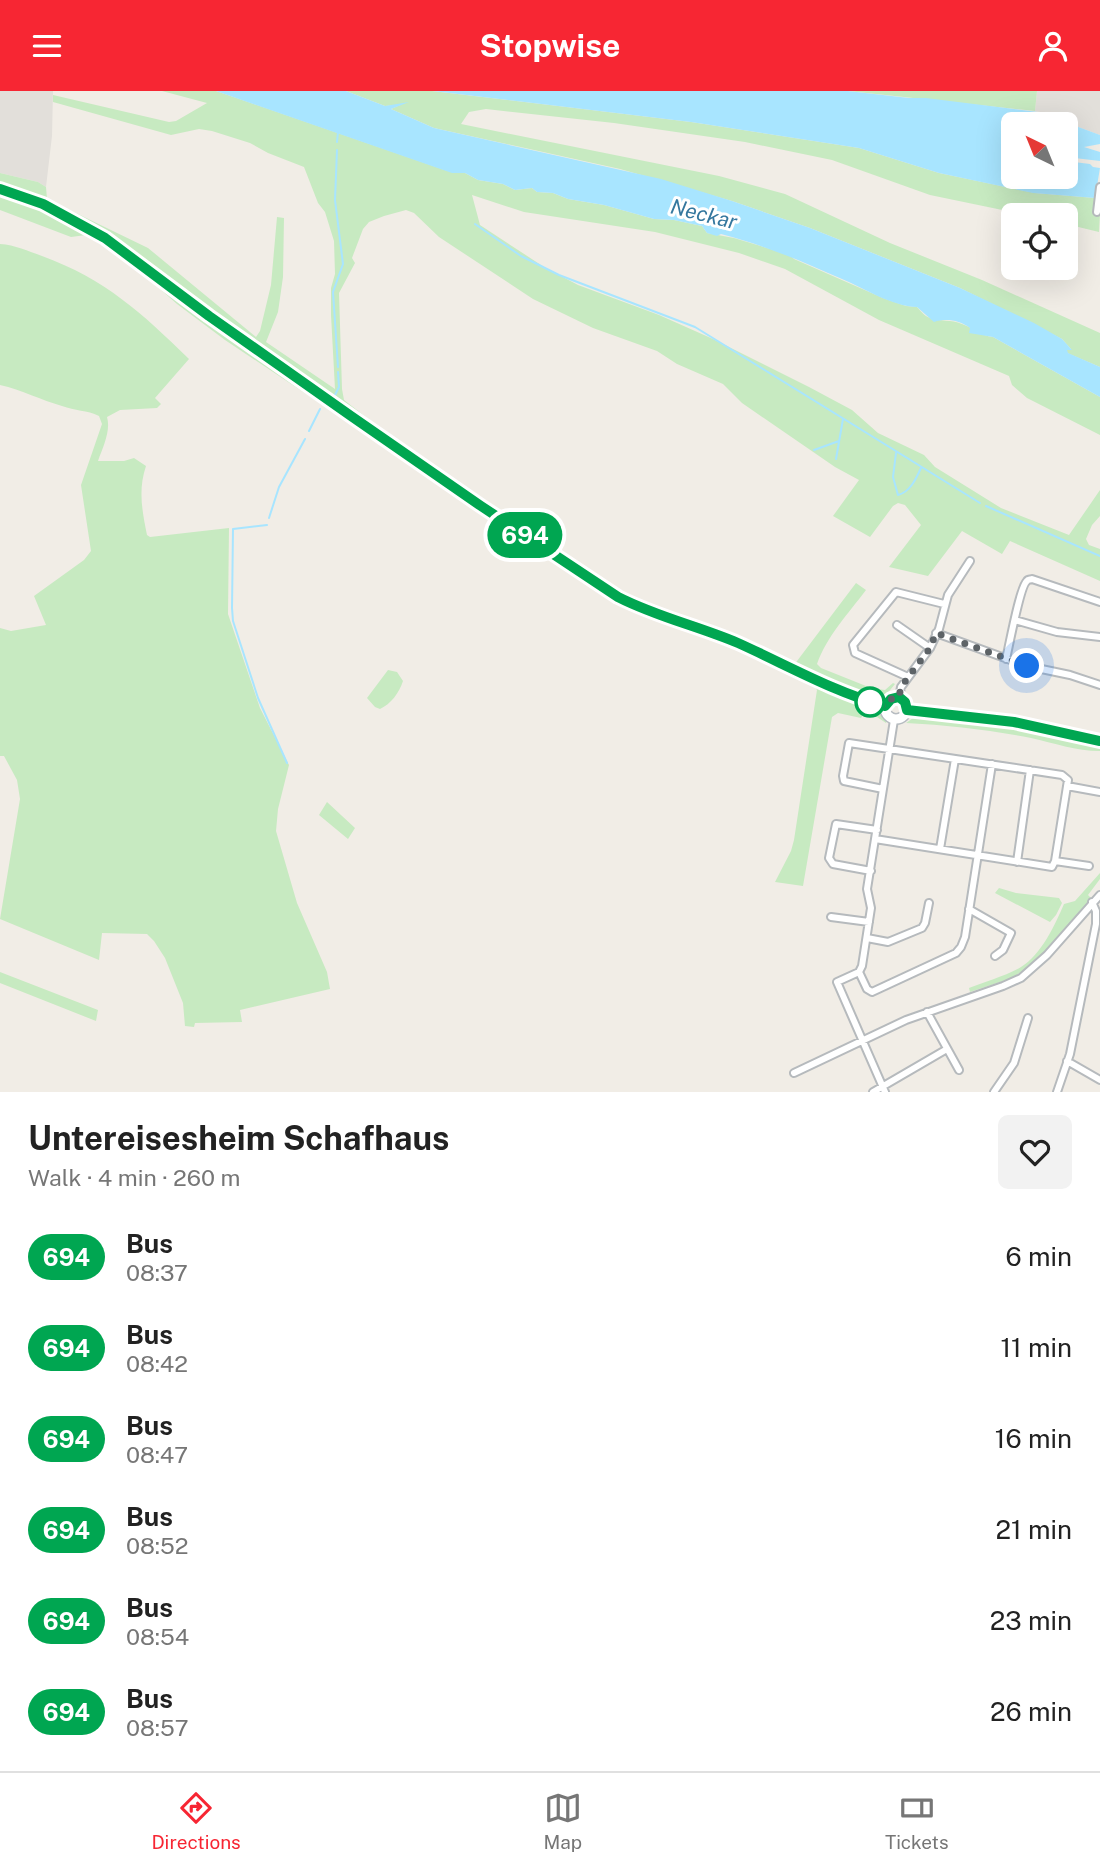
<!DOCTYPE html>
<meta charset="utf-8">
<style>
body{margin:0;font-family:"Public Sans",sans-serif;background:#f2f2f2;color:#222;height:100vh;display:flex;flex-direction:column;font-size:26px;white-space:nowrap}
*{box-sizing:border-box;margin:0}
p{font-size:23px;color:#767676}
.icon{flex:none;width:38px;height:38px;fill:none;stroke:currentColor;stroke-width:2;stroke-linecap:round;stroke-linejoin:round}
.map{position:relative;height:1001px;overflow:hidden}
.sheet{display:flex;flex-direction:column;background:#fff;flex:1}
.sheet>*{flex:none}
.badge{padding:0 14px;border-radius:23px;font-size:24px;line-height:46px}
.needle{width:46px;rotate:317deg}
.tools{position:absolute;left:1001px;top:21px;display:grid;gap:14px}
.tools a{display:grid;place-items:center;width:77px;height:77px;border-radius:10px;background:#fff;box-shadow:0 7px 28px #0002;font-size:35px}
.you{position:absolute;width:35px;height:35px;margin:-18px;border:5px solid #fff;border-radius:50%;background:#1a73e8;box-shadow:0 0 0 10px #1a73e833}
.map>.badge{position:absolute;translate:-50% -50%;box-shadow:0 0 0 4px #fff}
.round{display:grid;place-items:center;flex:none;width:74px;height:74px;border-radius:10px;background:#f2f2f2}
.summary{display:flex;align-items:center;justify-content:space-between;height:119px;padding:0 28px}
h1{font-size:33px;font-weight:700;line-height:52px}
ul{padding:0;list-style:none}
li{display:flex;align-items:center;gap:21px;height:91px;padding:0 28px}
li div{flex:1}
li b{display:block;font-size:26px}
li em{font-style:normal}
li .badge{min-width:77px;font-weight:700;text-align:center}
header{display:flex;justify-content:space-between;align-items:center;height:91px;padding:0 28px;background:#f72633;color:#fff;font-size:32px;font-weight:700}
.tabs{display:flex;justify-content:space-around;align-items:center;height:98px;border-top:2px solid #e0e0e0;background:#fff;font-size:19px;color:#767676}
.tabs a{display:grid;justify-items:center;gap:4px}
.tabs .selected{color:#f72633}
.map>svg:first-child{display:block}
</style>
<header><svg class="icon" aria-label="menu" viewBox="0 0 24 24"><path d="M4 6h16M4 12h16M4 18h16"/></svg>Stopwise<svg class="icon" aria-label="person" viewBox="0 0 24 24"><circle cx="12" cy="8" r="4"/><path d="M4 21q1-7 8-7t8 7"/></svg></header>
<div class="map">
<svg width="1100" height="1001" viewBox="0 0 1100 1001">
<rect width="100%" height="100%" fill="#f1ede6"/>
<path fill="#e2dfda" d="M 0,0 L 53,0 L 52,45 L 46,96 L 38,91 L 0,82 Z
M 1037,0 L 1100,0 L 1100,44 L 1046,24 L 1046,22 L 1035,20 Z"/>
<path fill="#c7eac1" d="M 162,0 L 216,0 L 448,80 L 465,82 L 478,89 L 503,93 L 515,99 L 532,97 L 537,101 L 553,102 L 568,108 L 604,114 L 654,128 L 674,129 L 702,135 L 707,142 L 734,147 L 790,164 L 794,168 L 883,207 L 906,215 L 917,216 C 921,220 924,225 930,227 C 941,231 951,228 962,233 C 974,237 980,245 993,246 L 1100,306 L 1100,344 L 1027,307 L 1012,294 L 1009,285 L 879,229 L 785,178 L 739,162 L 655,141 L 524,121 L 472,104 L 480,134 L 544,176 L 578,194 L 659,224 L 713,248 L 809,296 L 852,319 L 878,342 L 924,364 L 935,376 L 1001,417 L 1069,444 L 1100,399 L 1100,425 L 1092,434 L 1086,448 L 1089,454 L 1100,458 L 1100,490 L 1010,450 L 1002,463 L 962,440 L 928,485 L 889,476 L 921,434 L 905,414 L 898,412 L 893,415 L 870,446 L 833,425 L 859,389 L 835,376 L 742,312 L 723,293 L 677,273 L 657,260 L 593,237 L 533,208 L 439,146 L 414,122 L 406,119 L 384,125 L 369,131 L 363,138 L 352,167 L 355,172 L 339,202 L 342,298 L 344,309 L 384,340 L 625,504 C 680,530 740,546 794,574 L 856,492 L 866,499 C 848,523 827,545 817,573 L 821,577 L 871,597 L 885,599 L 893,592 L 895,593 L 886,604 L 866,601 L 865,615 L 887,628 L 886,632 L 877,626 L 863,624 L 861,627 L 838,622 L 832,626 L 803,795 L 775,791 L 791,760 L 794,749 L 817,599 L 812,592 L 740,559 L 626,516 L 225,249 L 177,213 L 133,174 L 86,144 L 71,146 L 0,119 L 0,82 L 38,91 L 46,96 L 47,108 L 148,157 L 256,246 L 260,240 L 271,194 L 277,126 L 284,127 L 283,186 L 278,221 L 266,251 L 335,298 L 331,224 L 331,197 L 335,183 L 334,150 L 325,121 L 318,112 L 304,76 L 268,62 L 250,52 L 212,40 L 199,38 L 171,44 L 53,11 L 53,4 L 169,31 L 176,30 L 207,12 Z
M 346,0 L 432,0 L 691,31 L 859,57 L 939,82 L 1035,102 L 1095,107 L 1093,123 L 1100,123 L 1099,141 L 1066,133 L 1066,124 L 1027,124 L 930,104 L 832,69 L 745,51 L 614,32 L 486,18 L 469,21 L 461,33 L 719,85 L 785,103 L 890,152 L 982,189 L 1100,242 L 1100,276 L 1067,262 L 1067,259 L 1071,258 L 1062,248 L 960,197 L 810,137 L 732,110 L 620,78 L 434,37 L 391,18 L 400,14 L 385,15 Z
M 848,0 L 1037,0 L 1035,20 Z
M 0,153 C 15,154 28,160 42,165 C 105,188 142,222 189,268 L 155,307 L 161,313 L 157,317 L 120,319 L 107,326 C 111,340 103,356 98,370 L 124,370 L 134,367 L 146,375 C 138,399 142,419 147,444 L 150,446 L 229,437 L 228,523 L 260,617 L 289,674 L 278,718 L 276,740 L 297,812 L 327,881 L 330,898 L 240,919 L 242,931 L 195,932 L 194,936 L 185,935 L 183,912 L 165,867 L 154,850 L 147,843 L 102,842 L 99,869 L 0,828 L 20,708 L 17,689 L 4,665 L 0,665 L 0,537 L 11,540 L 46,534 L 34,505 L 84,469 L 91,460 L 81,394 L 102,333 L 99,325 C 87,319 75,320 62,315 C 41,309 22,299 0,294 Z
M 388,579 L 397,581 L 403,590 C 399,602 391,613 380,618 L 375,616 L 367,607 Z
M 916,625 L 989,632 L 1097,656 L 1100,657 L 1100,660 C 1076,660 1054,652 1031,647 C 989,639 948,634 906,632 Z
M 327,711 L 355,737 L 348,748 L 319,724 Z
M 1100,782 L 1100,788 L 1088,804 L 1093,809 L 1033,873 L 1012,887 L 970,901 L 969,897 C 986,890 1006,885 1021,876 C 1041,864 1055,834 1064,813 L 1075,810 Z
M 999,797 L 1016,802 L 1059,807 L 1062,812 L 1056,824 L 1050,831 L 995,802 Z
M 0,881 L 98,919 L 96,930 L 0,892 Z"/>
<path fill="#a8e5ff" d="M 216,0 L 346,0 L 385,15 L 409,11 L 391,18 L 434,37 L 661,88 L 732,110 L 810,137 L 960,197 L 1034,232 L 1062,248 L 1072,259 L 1067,259 L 1068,262 L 1100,276 L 1100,306 L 993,246 L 969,242 L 970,237 C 959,229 946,227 934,231 L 917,216 C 891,215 866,198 842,188 C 801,170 764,154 721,143 L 717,145 L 707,142 L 702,135 L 674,129 L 654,128 L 604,114 L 568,108 L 553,102 L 537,101 L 532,97 L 515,99 L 503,93 L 478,89 L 465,82 L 452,82 Z
M 433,0 L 848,0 L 909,7 L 926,7 L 1046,22 L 1046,24 L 1100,44 L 1100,53 L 1084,56 L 1100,61 L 1100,70 L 1066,66 L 1066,33 L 1013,33 L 1013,86 L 1066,86 L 1066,70 L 1090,73 L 1093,76 L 1100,77 L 1095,107 L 1033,102 L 939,82 L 859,57 L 691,31 Z"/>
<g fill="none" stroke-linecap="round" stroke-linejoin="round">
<path stroke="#a8e5ff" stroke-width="2" d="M 337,51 L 338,41
M 337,59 L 335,109 L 343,173 L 333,201 L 338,276
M 475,133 L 521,165 L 559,184 L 695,236 L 980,412
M 334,306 L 339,296 L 338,281
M 309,340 L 320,318
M 814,359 L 839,350
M 896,362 L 893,386 L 898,404 C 910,401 916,388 921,377
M 836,368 L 843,328
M 986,415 L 1100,465
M 269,427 L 279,396 L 305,348
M 267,434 L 233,438 L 232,517 L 233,530 L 258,607 L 287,672"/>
<defs>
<path id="minor" d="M 1097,121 L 1100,96
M 1015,529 L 1057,541 L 1100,546
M 897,534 L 930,557
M 936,542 L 1027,575 L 1070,584 L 1100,594
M 1006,568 C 1009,556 1020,495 1027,490 C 1028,488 1030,489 1032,488 L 1100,511
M 908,586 L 855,562 L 853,554 L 896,501 L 944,513
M 899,606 L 901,596 L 930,557 L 939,538 L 948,504 L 970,470
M 1067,695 L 1100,701
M 875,748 L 1052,776 L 1055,770 L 1068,689 L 1062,684 L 849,652 L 843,685 L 844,690 L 883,698
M 940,758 L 955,668
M 1055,770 L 1089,775
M 1017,771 L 1030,679
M 871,780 L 833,773 L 829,767 L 836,733 L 877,739
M 969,818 L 1011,842 L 1003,859 L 995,865
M 831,826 L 869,831
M 867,847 L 888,851 L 922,837 L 925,832 L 929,812
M 859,881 L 867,898 L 872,901 L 956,862 L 961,856 L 965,846 L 992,673
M 859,881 L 862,875 L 871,817 L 867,798 L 894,629
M 859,881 L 837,891 L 885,1001
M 927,921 L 959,979
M 1067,970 L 1100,989
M 794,982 L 906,929 L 1003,895 L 1021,887 L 1047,864 L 1100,804
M 873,1001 L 947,958
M 994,1001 L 1014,972 L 1028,927
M 1057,1001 L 1070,963 L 1096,833 L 1096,820 L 1092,811"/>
<path id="secondary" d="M 0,98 L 43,113 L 105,147 L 209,225 L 461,402 L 618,506 C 657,526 698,535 738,552 C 786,574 834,602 885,615
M885 617a11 11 0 1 1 22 0a11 11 0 1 1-22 0Z
M 907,619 L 1014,631 L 1100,650"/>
</defs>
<use href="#minor" stroke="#b6babd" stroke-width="10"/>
<use href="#secondary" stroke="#b7bcc1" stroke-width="12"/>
<use href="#minor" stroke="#fff" stroke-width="6"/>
<use href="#secondary" stroke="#fff" stroke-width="9"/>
</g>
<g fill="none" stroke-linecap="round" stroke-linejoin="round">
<defs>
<path id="line" d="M 0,98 L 43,113 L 105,147 L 209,225 L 351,325 L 481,415 L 618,506 C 657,526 698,535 738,552 C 787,574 834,601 885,615 L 891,608 L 899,606 L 905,611 L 907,619 L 1014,631 L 1100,650"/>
</defs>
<use href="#line" stroke="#fff" stroke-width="16"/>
<use href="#line" stroke="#00a651" stroke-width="10"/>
<path stroke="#5d6367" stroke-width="7" stroke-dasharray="0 12.6" d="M 870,611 L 885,615 L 891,608 L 899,606 L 901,596 L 930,557 L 936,542 L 1027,575"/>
</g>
<circle fill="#fff" stroke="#00a651" stroke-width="3.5" cx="870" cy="611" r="14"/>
<g text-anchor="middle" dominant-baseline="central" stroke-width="6" stroke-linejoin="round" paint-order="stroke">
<g font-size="21" font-style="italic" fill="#34779e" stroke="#fff">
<text transform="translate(704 123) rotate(14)">Neckar</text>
</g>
</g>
</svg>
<div class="tools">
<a><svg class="needle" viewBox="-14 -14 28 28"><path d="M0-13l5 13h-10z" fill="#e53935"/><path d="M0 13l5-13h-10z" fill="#767676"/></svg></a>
<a><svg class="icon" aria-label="locate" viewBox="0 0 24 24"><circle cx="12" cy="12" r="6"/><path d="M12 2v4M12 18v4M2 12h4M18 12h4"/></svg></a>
</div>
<div class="you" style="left:1027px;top:575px"></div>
<b class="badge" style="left:525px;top:444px;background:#00a651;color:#fff">694</b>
</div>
<section class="sheet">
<div class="summary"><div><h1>Untereisesheim Schafhaus</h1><p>Walk · 4 min · 260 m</p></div><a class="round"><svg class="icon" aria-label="heart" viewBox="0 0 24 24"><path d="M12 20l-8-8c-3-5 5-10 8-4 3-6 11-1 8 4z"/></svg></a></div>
<ul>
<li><span class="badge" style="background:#00a651;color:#fff">694</span><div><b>Bus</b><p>08:37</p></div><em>6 min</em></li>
<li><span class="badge" style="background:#00a651;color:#fff">694</span><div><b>Bus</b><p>08:42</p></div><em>11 min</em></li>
<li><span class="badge" style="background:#00a651;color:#fff">694</span><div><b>Bus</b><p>08:47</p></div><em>16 min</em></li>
<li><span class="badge" style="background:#00a651;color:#fff">694</span><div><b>Bus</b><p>08:52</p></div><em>21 min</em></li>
<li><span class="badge" style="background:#00a651;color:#fff">694</span><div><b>Bus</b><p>08:54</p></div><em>23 min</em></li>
<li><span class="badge" style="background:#00a651;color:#fff">694</span><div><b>Bus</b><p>08:57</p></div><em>26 min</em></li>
</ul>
</section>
<nav class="tabs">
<a class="selected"><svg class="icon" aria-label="directions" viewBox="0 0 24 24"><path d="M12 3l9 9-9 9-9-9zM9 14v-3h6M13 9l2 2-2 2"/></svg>Directions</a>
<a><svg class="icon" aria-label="map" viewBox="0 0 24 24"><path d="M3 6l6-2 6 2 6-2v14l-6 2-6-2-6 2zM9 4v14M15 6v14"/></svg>Map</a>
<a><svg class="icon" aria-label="tickets" viewBox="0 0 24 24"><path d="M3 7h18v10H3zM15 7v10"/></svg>Tickets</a>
</nav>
